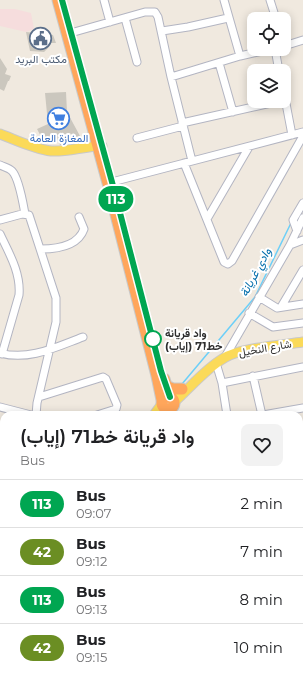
<!DOCTYPE html>
<meta charset="utf-8">
<style>
body{margin:0;font-family:Montserrat,Vazirmatn,sans-serif;background:#f2f2f2;color:#202124;height:100vh;display:flex;flex-direction:column;font-size:15px;white-space:nowrap}
*{box-sizing:border-box;margin:0}
p{font-size:13px;color:#757577}
.icon{flex:none;width:22px;height:22px;fill:none;stroke:currentColor;stroke-width:2;stroke-linecap:round;stroke-linejoin:round}
.map{position:relative;flex:1;overflow:hidden}
.sheet{position:absolute;left:0px;top:411px;width:303px;height:268px;display:flex;flex-direction:column;background:#fff;border-radius:12px 12px 0 0;box-shadow:0 2px 10px #0003}
.sheet>*{flex:none}
.badge{padding:0 8px;border-radius:13px;font-size:14px;line-height:26px}
.tools{position:absolute;left:247px;top:12px;display:grid;gap:8px}
.tools a{display:grid;place-items:center;width:44px;height:44px;border-radius:8px;background:#fff;box-shadow:0 2px 10px #0003;font-size:20px}
.map>.badge{position:absolute;translate:-50% -50%;box-shadow:0 0 0 2px #fff}
.round{display:grid;place-items:center;flex:none;width:42px;height:42px;border-radius:8px;background:#f2f2f2}
.summary{display:flex;align-items:center;justify-content:space-between;height:68px;padding:0 20px}
h1{font-size:19px;font-weight:600;line-height:30px}
ul{padding:0;list-style:none}
li{display:flex;align-items:center;gap:12px;height:48px;padding:0 20px;border-top:1px solid #e0e0e0}
li div{flex:1}
li b{display:block;font-size:15px}
li em{font-style:normal}
li .badge{min-width:44px;font-weight:700;text-align:center}
.map>svg:first-child{display:block}
</style>
<div class="map">
<svg width="303" height="679" viewBox="0 0 303 679">
<rect width="100%" height="100%" fill="#f0e9df"/>
<path fill="#f6dddd" d="M 0,9 L 15,9 L 31,13 L 34,29 L 26,32 L 0,26 Z"/>
<g fill="none" stroke-linecap="round" stroke-linejoin="round">
<path stroke="#6ccff8" stroke-width="1.5" d="M 182,384 L 255,297 L 291,223
M 139,415 L 141,413
M 0,521 L 4,520"/>
</g>
<path fill="#cbc7be" d="M 26,32 L 53,35 L 56,43 L 51,43 L 49,47 L 44,52 L 30,51 Z
M 0,58 L 7,69 L 5,74 L 11,76 L 9,81 L 8,81 L 4,91 L 0,89 Z
M 66,92 L 67,112 L 80,136 L 61,145 L 60,145 L 56,138 L 47,144 L 45,144 L 37,129 L 48,124 L 45,93 Z"/>
<g fill="none" stroke-linecap="round" stroke-linejoin="round">
<defs>
<path id="minor" d="M 104,0 L 110,22
M 224,0 L 240,56
M 270,0 L 276,19
M 125,18 L 137,62
M 162,31 L 188,27 L 228,18
M 67,34 L 145,12 L 155,12 L 158,17 L 171,77 L 240,56 L 271,49
M 284,46 L 303,40
M 275,49 L 279,71
M 219,63 L 233,112
M 171,77 L 192,161
M 284,93 L 292,135
M 182,123 L 280,101
M 137,138 L 183,126
M 184,163 L 224,262 L 228,264 L 232,261 L 303,136
M 0,165 C 4,167 9,168 12,171 C 19,178 23,203 25,214
M 108,183 L 303,132
M 207,219 L 249,147
M 0,220 L 22,214 L 29,215 L 56,298 L 56,322 L 37,403 L 36,415
M 297,231 L 293,220 L 303,203
M 0,234 C 9,253 21,273 19,295 L 2,354
M 290,245 L 303,218
M 41,249 C 57,249 78,246 84,229 L 79,217
M 259,297 L 277,308 L 303,304
M 281,307 L 303,270
M 249,313 L 273,327 L 303,323
M 0,353 C 29,361 56,347 83,337
M 225,357 L 290,245 L 303,240
M 216,363 L 222,383 L 227,415
M 253,376 L 262,415
M 222,383 L 303,367
M 39,397 L 103,377 L 106,379 L 117,405 L 116,409 L 97,415
M 0,407 L 31,415
M 263,415 L 303,408
M 0,452 L 4,453
M 299,454 L 303,454
M 299,502 L 303,501
M 299,558 L 303,557
M 0,584 L 4,582
M 299,641 L 303,640
M 22,675 L 23,679
M 152,675 L 153,679
M 170,675 L 171,679
M 50,679 L 60,675
M 203,679 L 213,675"/>
<path id="major" d="M 0,134 C 16,140 34,149 51,151 C 68,152 85,146 102,146
M 173,403 C 190,388 205,369 224,358 C 239,348 284,345 303,342
M 154,415 L 162,404
M 162,415 L 165,413 L 169,409
M 0,510 L 4,508"/>
<path id="highway" d="M 58,0 L 108,183 L 157,376 L 162,400
M 164,379 L 170,397
M 166,386 L 173,389 L 182,389
M162 403a6 6 0 1 1 12 0a6 6 0 1 1-12 0Z
M 243,675 L 245,679"/>
</defs>
<use href="#minor" stroke="#b3b5c2" stroke-width="9"/>
<use href="#major" stroke="#c9c9c9" stroke-width="11"/>
<use href="#highway" stroke="#c9c9c9" stroke-width="13"/>
<use href="#minor" stroke="#fff" stroke-width="7"/>
<use href="#major" stroke="#fbda59" stroke-width="9"/>
<use href="#highway" stroke="#ffa65b" stroke-width="11"/>
</g>
<g fill="none" stroke-linecap="round" stroke-linejoin="round">
<defs>
<path id="line" d="M 62,0 L 112,182 L 161,371 L 170,397"/>
</defs>
<use href="#line" stroke="#fff" stroke-width="9"/>
<use href="#line" stroke="#00a651" stroke-width="6"/>
</g>
<defs>
<symbol id="civic-ring" viewBox="-11 -11 22 22"><circle r="9.5" fill="#fff" stroke="#5c6f8a" stroke-width="1.5"/><path d="M-.6-6.5H3V-4.5H.6V-3L4-1V1h2V6H-6V1h2V-1L-.6-3ZM-1.2 2.5V6h2.4V2.5Z" fill="#5c6f8a"/></symbol>
<symbol id="supermarket-ring" viewBox="-11 -11 22 22"><circle r="9.5" fill="#fff" stroke="#3f7fe0" stroke-width="1.5"/><path d="M-6-5.5h2.5l.6 2H6L4.5 2H-2.5L-4.4-4H-6ZM-1.5 3.2a1.3 1.3 0 1 0 .1 0ZM3 3.2a1.3 1.3 0 1 0 .1 0Z" fill="#3f7fe0"/></symbol>
</defs>
<g fill-rule="evenodd">
<use href="#civic-ring" x="28" y="26" width="25" height="25"/>
<use href="#supermarket-ring" x="46" y="106" width="25" height="25"/>
</g>
<circle fill="#fff" stroke="#00a651" stroke-width="2" cx="153" cy="339" r="8"/>
<g text-anchor="middle" dominant-baseline="central" stroke-width="4" stroke-linejoin="round" paint-order="stroke">
<g font-size="11" fill="#4e5e75" stroke="#fff">
<text x="41" y="59">مكتب البريد</text>
</g>
<g font-size="11" fill="#366cbe" stroke="#fff">
<text x="59" y="138">المغازة العامة</text>
</g>
<g font-size="11" font-weight="bold" fill="#2e2e2e" stroke="#fff" text-anchor="start">
<text x="165" y="333">واد قريانة<tspan x="165" dy="13">خط71 (إياب)</tspan></text>
</g>
<g font-size="11" fill="#2e2e2e" stroke="#fff">
<text transform="translate(265 348) rotate(-10)">شارع النخيل</text>
</g>
<g font-size="12" font-style="italic" fill="#036eac" stroke="#fff">
<text transform="translate(255 272) rotate(-62)">وادي غريانة</text>
</g>
</g>
</svg>
<div class="tools">
<a><svg class="icon" aria-label="locate" viewBox="0 0 24 24"><circle cx="12" cy="12" r="6"/><path d="M12 2v4M12 18v4M2 12h4M18 12h4"/></svg></a>
<a><svg class="icon" aria-label="layers" viewBox="0 0 24 24"><path d="M12 4l9 5-9 5-9-5zM3 14l9 5 9-5"/></svg></a>
</div>
<b class="badge" style="left:116px;top:199px;background:#00a651;color:#fff">113</b>
<section class="sheet">
<div class="summary"><div><h1>واد قريانة خط71 (إياب)</h1><p>Bus</p></div><a class="round"><svg class="icon" aria-label="heart" viewBox="0 0 24 24"><path d="M12 20l-8-8c-3-5 5-10 8-4 3-6 11-1 8 4z"/></svg></a></div>
<ul>
<li><span class="badge" style="background:#00a651;color:#fff">113</span><div><b>Bus</b><p>09:07</p></div><em>2 min</em></li>
<li><span class="badge" style="background:#6b8e23;color:#fff">42</span><div><b>Bus</b><p>09:12</p></div><em>7 min</em></li>
<li><span class="badge" style="background:#00a651;color:#fff">113</span><div><b>Bus</b><p>09:13</p></div><em>8 min</em></li>
<li><span class="badge" style="background:#6b8e23;color:#fff">42</span><div><b>Bus</b><p>09:15</p></div><em>10 min</em></li>
</ul>
</section>
</div>
